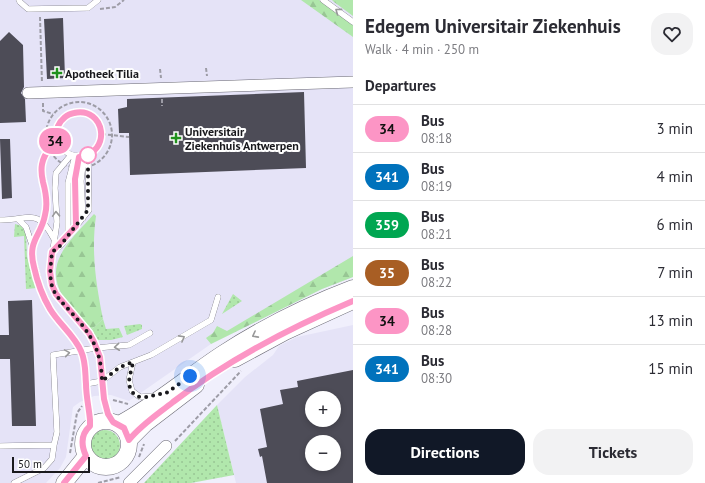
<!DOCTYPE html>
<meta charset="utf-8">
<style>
body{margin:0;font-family:"PT Sans",sans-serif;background:#f2f2f3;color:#2b2b33;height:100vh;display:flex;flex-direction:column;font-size:15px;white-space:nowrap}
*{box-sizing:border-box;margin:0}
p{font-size:13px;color:#7c7c81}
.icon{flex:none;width:22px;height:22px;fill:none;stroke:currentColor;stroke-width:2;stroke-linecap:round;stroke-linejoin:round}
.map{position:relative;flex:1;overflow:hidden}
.side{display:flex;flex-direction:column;background:#fff;width:352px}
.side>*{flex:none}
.badge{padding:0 8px;border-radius:13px;font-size:14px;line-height:26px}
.controls{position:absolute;left:305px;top:391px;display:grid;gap:8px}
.controls a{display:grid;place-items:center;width:36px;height:36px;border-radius:50%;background:#fff;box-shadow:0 2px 6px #0003;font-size:20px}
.scale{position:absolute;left:12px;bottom:10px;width:78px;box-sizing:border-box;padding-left:4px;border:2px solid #19191d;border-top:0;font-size:11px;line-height:14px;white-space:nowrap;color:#19191d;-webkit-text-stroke:3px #fefefe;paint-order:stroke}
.you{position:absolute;width:20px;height:20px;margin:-10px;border:3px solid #fff;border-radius:50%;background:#1a73e8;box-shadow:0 0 0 6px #1a73e833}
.map>.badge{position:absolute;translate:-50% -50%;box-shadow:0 0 0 2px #fff}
h2{padding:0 12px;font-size:15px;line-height:36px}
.round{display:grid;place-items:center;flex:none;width:42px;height:42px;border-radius:16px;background:#f2f2f3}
.summary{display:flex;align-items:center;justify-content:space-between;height:68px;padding:0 12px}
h1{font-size:19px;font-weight:800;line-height:30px}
.primary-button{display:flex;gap:8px;margin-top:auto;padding:8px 12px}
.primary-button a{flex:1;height:46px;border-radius:16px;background:#111827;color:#fff;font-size:16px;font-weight:800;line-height:46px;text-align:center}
.primary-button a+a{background:#f2f2f3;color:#2b2b33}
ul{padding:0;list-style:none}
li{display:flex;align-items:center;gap:12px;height:48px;padding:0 12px;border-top:1px solid #e1e1e2}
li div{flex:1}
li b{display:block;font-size:15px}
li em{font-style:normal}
li .badge{min-width:44px;font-weight:700;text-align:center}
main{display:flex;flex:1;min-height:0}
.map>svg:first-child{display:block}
</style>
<main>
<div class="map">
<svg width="353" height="483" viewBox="0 0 353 483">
<defs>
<pattern id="grass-dots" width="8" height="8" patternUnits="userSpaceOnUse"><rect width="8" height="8" fill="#b1e7ac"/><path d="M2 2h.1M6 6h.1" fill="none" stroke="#98c694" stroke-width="1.8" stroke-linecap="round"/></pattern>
<pattern id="forest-firs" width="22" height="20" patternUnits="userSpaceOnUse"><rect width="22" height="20" fill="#b1e7ac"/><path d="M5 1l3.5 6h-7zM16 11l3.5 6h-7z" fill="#98c694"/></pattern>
</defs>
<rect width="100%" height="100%" fill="#f0effc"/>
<path fill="#e5e3f7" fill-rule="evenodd" d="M 0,0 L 353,0 L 353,277 L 322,289 L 211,344 L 129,401 L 111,395 L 94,396 L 80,402 L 73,407 L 66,457 L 60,468 L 46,483 L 0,483 Z
M 353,325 L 353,483 L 236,483 L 217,405 L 245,377 L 273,355 L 279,346 L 297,337 ZM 312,398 L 334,398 L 334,420 L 312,420 ZM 312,442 L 334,442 L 334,464 L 312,464 Z"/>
<path fill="url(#grass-dots)" d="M 15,224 L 22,226 L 26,234 L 27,257 L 37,288 L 26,289 L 24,236 L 14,237 Z
M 233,294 L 242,301 L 222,314 Z
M 103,319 L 106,329 L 119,328 L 123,337 L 111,340 L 97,340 L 91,330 Z
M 140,324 L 142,325 L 142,329 L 127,335 L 124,326 Z
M 217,405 L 234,475 L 191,483 L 144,483 Z
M90 445a15 15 0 1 1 30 0a15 15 0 1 1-30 0Z"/>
<path fill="url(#forest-firs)" d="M 301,0 L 319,0 L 353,25 L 353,37 Z
M 332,0 L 353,0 L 353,16 L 334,2 Z
M 94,214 L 96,216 C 91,252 96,284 103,319 L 91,330 C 83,320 74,312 67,302 C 39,265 70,241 94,214 Z
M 353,256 L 353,277 L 322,289 L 211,344 L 206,338 L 213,333 L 217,326 L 227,331 Z"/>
<path fill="#4d4c57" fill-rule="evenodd" d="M 63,18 L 65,78 L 47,79 L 44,19 Z
M 9,32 L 23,45 L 24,87 L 21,93 L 25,99 L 26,122 L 0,123 L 0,41 Z
M 304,92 L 306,168 L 130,175 L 129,133 L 119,133 L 118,109 L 127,107 L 127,99 Z
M 0,139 L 10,139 L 12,198 L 2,199 Z
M 32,300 L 36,426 L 12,426 L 10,359 L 0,359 L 0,335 L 9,335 L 8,301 Z
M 353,370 L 353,483 L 267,483 L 262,456 L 260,457 L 258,449 L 267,447 L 260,409 L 283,404 L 280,390 L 298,387 L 297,381 ZM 312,398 L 334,398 L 334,420 L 312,420 ZM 312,442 L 334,442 L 334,464 L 312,464 Z"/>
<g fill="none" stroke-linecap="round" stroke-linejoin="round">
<defs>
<path id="lane" d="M 19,0 L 20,2 L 28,9 L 88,8 L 98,0
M 323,0 L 353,22
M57 134a22 22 0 1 1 44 0a22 22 0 1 1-44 0Z
M 57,138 L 44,157 L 41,165 L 46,195 L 45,216 L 35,238 L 31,252 L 40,286 L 50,308 L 76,343 L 84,360 L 90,426
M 71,155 L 56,173 L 55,188 L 57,222 L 50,271 C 53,304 81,315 94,342 C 106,368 97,398 113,422
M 83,218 L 81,181 L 84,156
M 18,219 L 26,227 L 32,245
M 0,220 C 30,220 37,207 54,239
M 76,226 L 75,179 L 79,157
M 68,236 L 68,183 L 75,156
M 52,252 L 60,246 L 89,210 L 88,155
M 133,362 L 129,380 L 132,391 L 140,397 L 154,396
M 86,384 L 102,381 L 120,367 L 151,355 L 211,320 L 218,297
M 0,446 L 54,445 L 57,432 L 53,355 L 96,348 L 129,345 L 150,333
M 14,483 L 44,468 L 52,459 L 54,445"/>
<path id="street" d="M 28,93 L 353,82
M 129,483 L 166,446"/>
<path id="secondary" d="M 235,359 L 285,332 L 353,301
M83 444a23 23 0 1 1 46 0a23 23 0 1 1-46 0Z
M 119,424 C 155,405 187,377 222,354 C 262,328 308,305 353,288
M 129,440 L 145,424 L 196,385
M 64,483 L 86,456"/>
</defs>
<use href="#lane" stroke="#696873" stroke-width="6"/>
<use href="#street" stroke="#696873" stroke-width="12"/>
<use href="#secondary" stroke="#696873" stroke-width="17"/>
<path stroke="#9d9ca6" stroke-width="2" stroke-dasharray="4 2" stroke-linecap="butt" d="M 100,9 L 115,7 L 124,0
M 40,17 L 42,83
M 206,68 L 207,76
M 160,69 L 161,78
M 162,99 L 162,106
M46 135a33 33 0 1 1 66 0a33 33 0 1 1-66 0Z
M 43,103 L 43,111 L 53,114
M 102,134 L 129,137
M 113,400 L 128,404
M 175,441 L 241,371
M 70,453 L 77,413 L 82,406
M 139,457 L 144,444
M 98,483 L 121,477"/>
<use href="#lane" stroke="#fff" stroke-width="5.5"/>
<use href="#street" stroke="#fff" stroke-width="11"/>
<use href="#secondary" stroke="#fff" stroke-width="16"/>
</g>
<defs><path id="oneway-chevron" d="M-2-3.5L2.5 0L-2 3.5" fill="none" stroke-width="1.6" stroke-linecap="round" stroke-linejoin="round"/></defs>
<g stroke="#989899">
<use href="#oneway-chevron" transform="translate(338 11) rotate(-144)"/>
<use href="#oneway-chevron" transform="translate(56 214) rotate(-92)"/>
<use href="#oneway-chevron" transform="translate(255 335) rotate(152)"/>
<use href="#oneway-chevron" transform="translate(182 338) rotate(-29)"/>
<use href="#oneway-chevron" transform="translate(117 347) rotate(174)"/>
<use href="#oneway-chevron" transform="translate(67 353) rotate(-9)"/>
</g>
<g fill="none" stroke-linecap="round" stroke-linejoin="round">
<defs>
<path id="line" d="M 64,483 L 86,456 C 81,445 81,434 90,426 L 90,420 C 89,408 86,396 86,384 C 85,372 86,362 81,351 C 74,335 59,324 50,309 C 43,297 37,281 34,267 C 27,240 41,237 45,215 C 48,204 46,193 43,182 C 40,169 41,159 50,148 C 52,145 56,142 57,138 C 58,135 57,130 58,126 C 61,120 67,114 74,113 C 105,106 113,153 79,157 L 75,179 L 76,226 L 52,252 L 50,271 L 52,285 L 56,294 L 89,333 L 94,342 L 100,357 L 104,399 L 108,414 L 113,422 L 124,428 L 129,440 C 141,425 158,414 173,402 C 228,360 289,328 353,301"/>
</defs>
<use href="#line" stroke="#fff" stroke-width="9"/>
<use href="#line" stroke="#fc95c5" stroke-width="6"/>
<path stroke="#19191d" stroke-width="4" stroke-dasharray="0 7.2" d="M 88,155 L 88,210 L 60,246 L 52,252 C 51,263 49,275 52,286 C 55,296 63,303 70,311 C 91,334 101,349 102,381 L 120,367 L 133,362 C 131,375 124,385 136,396 C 148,400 154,393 165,394 L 190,376"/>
</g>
<g fill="#20921c" stroke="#fefefe" stroke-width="1.5">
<path d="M55 67h4v4h4v4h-4v4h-4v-4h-4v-4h4z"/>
<path d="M174 132h4v4h4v4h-4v4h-4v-4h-4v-4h4z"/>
</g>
<circle fill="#fff" stroke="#fc95c5" stroke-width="2" cx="88" cy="155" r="8"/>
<g text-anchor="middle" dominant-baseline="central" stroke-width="4" stroke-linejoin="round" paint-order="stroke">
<g font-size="12" font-weight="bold" fill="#19191d" stroke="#fefefe" text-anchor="start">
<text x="65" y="73">Apotheek Tilia</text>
<text x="185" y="131">Universitair<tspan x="185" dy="14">Ziekenhuis Antwerpen</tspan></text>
</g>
</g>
</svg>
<div class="controls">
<a>+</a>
<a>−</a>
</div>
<div class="scale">50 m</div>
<div class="you" style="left:190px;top:376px"></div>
<b class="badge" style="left:55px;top:141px;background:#fc95c5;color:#111">34</b>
</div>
<section class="side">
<div class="summary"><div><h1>Edegem Universitair Ziekenhuis</h1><p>Walk · 4 min · 250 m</p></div><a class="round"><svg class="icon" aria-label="heart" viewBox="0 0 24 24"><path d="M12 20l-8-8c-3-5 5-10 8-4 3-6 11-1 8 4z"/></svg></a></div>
<h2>Departures</h2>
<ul>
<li><span class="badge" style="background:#fc95c5;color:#111">34</span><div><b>Bus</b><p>08:18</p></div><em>3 min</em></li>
<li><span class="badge" style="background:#0072bc;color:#fff">341</span><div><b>Bus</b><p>08:19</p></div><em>4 min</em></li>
<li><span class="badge" style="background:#00a651;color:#fff">359</span><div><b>Bus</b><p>08:21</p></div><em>6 min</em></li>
<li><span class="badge" style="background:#a85e24;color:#fff">35</span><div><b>Bus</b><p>08:22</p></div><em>7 min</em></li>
<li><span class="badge" style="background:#fc95c5;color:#111">34</span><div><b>Bus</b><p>08:28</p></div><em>13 min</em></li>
<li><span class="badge" style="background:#0072bc;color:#fff">341</span><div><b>Bus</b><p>08:30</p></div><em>15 min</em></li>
</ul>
<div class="primary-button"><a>Directions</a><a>Tickets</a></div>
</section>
</main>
